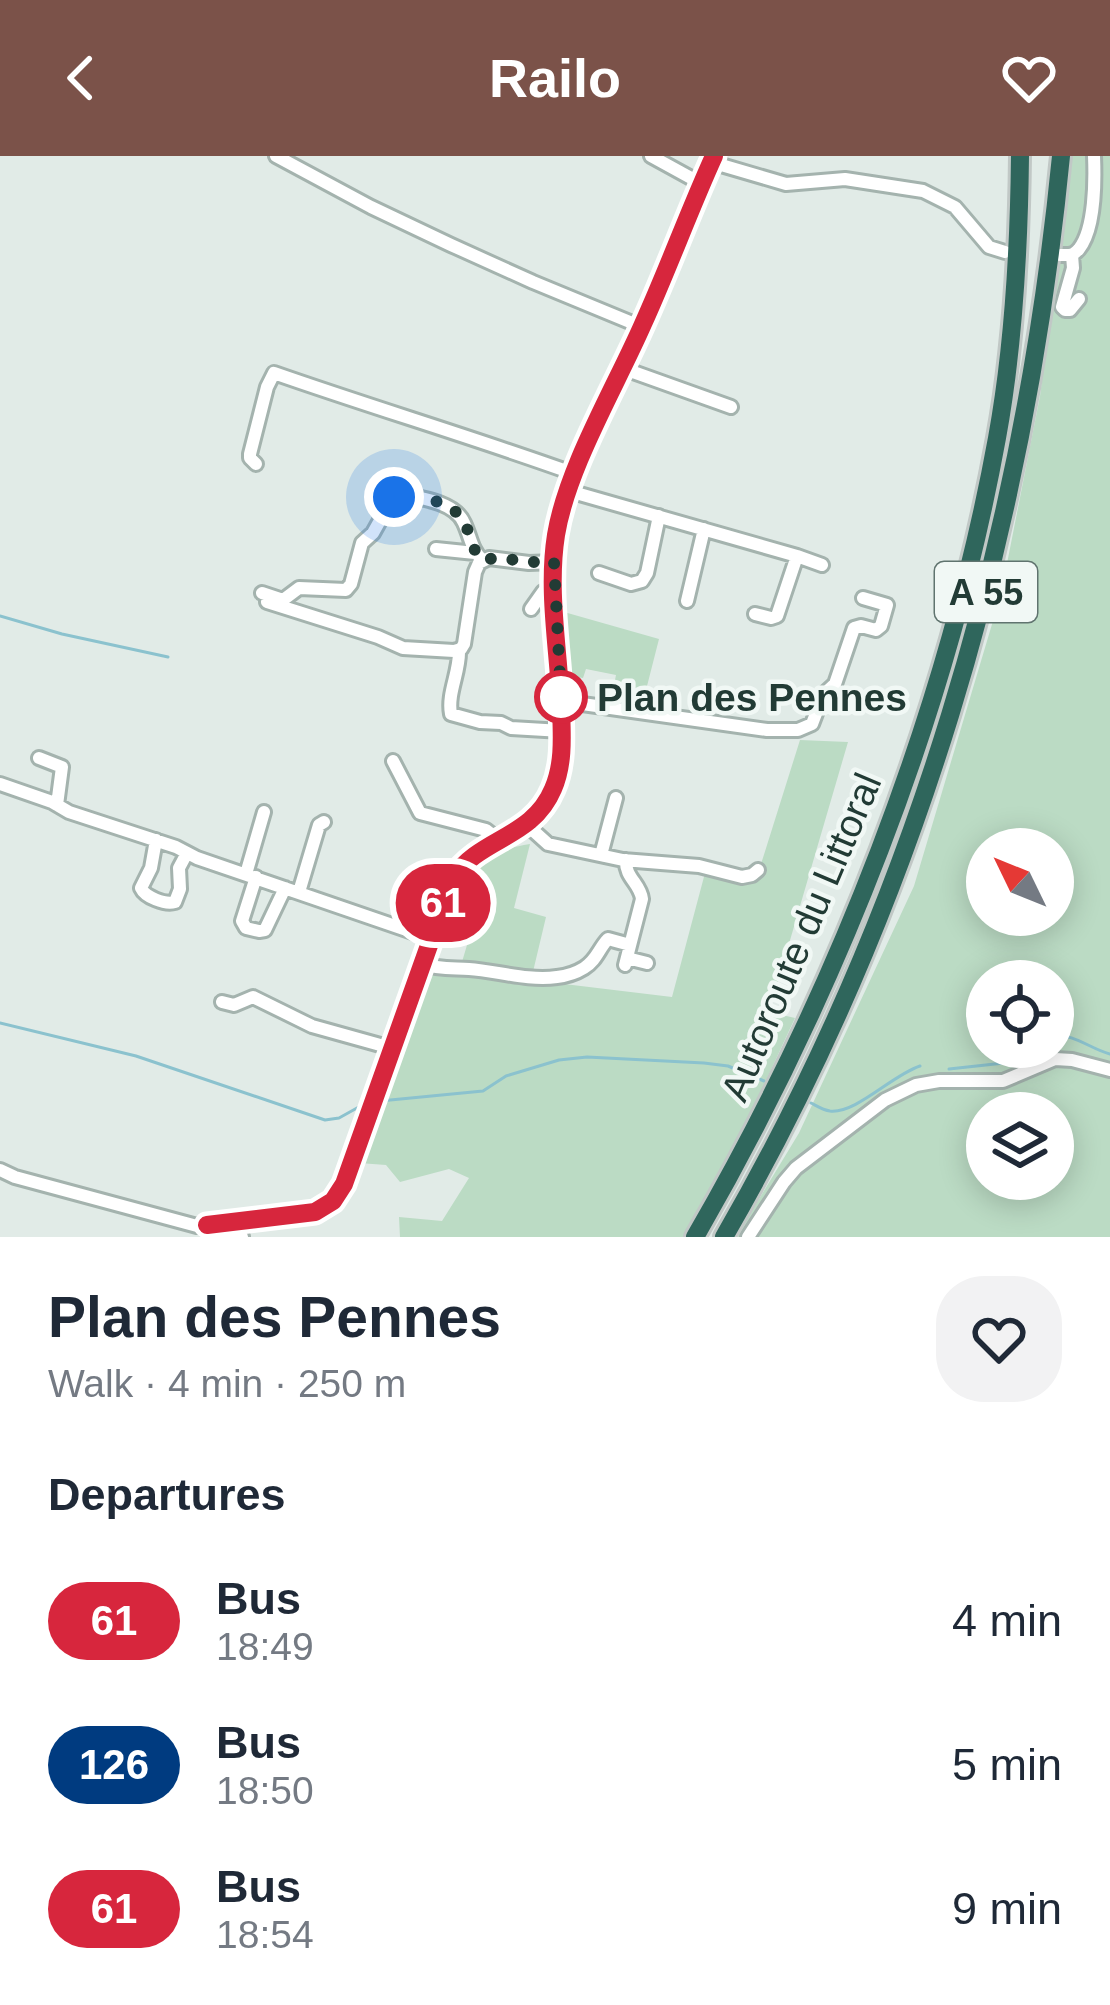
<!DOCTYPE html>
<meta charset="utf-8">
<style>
body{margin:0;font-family:Helvetica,sans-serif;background:#f2f2f3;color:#1f2937;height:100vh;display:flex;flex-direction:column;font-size:45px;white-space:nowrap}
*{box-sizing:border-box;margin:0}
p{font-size:39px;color:#747a83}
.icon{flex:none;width:66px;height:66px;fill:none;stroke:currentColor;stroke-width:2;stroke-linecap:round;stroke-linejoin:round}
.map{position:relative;height:1081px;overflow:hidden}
.sheet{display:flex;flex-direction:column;background:#fff;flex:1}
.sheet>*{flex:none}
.badge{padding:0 24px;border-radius:39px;font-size:42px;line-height:78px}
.needle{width:78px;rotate:313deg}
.controls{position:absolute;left:966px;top:672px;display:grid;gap:24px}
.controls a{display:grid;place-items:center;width:108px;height:108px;border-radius:50%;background:#fff;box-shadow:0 6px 30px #0003;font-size:60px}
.you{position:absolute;width:60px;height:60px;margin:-30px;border:9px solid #fff;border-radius:50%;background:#1a73e8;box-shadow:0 0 0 18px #1a73e833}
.map>.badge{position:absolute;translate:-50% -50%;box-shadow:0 0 0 6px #fff}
h2{padding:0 48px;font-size:45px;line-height:108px}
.round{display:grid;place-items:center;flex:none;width:126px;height:126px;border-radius:48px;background:#f2f2f3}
.summary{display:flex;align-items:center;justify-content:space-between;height:204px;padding:0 48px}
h1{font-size:57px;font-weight:700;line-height:90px}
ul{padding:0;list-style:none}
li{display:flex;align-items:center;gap:36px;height:144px;padding:0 48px}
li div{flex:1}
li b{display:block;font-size:45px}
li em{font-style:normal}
li .badge{min-width:132px;font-weight:700;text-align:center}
header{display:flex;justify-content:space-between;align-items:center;height:156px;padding:0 48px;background:#7b5249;color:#fff;font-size:54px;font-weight:700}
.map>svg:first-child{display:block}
</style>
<header><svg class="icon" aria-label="back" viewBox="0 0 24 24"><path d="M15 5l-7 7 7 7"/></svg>Railo<svg class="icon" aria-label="heart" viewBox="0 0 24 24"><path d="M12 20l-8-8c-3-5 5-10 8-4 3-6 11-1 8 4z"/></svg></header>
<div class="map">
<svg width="1110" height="1081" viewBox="0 0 1110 1081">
<rect width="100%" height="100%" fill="#e1ebe7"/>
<path fill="#bbdbc4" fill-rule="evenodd" d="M 1070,0 L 1110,0 L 1110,1081 L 736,1081 L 799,977 L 914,730 L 1001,438 L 1040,240 ZM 987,693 L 1053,693 L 1053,759 L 987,759 ZM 987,825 L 1053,825 L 1053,891 L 987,891 ZM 987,957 L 1053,957 L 1053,1023 L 987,1023 Z
M 564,456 L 659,483 L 646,534 L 614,529 L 616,519 L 586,513 L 583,522 L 565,519 Z
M 800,584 L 848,586 L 774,839 L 761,854 L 795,862 L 735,991 L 685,1081 L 400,1081 L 399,1061 L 442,1065 L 469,1022 L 449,1013 L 400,1026 L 386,1009 L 359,1007 L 424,813 L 459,816 L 478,752 L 450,742 C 472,700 485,696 530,688 L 514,752 L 546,761 L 531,824 L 672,841 L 705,717 L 756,724 Z"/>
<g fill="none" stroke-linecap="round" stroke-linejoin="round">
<path stroke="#8bc2ce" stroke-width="3" d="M 0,460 L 62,478 L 168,501
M 0,867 L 136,900 L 325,964 L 339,962 L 366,947
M 1053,880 C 1074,877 1090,893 1110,898
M 949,913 L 1004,907 L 1035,891
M 380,945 L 483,935 L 506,920 L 559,904 L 587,901 L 704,907 L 728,910 L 764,925
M 811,947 C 817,950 823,954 830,955 C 856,958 892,919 920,910"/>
<defs>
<path id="minor" d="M 276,0 L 371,51 L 451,89 L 533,126 L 642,171
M 651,0 L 702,28
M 711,6 L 786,28 L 845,23 L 923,35 L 955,51 L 989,91 L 1005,96
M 1060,99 C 1070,99 1073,100 1079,93 C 1095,73 1095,24 1094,0
M 1072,99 L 1073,112 L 1062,151 L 1065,154 L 1070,154 L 1079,143
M 622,212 L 731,251
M 256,308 L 250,302 L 250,298 L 267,231 L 274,217 C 374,252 475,282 575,318
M 569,335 L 797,400 L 777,460 L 771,462 L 755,458
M 436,393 L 475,397
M 797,400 L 822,409
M 599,417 L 631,428 L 642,425 L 647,417 L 659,360
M 262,437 L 283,444 L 299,432 L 346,434 L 351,428 L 362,387 L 373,377 L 392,343 L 400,338 C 421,342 455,346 464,367 C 471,382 471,393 482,404
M 687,445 L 704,373
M 267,446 L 378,481 L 403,492 L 454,495 L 461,493 L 464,488 L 475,416 L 479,407 L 489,402 L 529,407 L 554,406
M 531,453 L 543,436 L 554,431
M 459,494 C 460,516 447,537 451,558 L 480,566 L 501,567 L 511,572 L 562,575
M 561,545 L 767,574 L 798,574 L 812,568 L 823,539 L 835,528 L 854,472 L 861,470 L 876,474 L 881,470 L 887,449 L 863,442
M 39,602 L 62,611 L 57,649
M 393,605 L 420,657 L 486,674 L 500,685
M 0,628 L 52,646 L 69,656 L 176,691 L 197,702 L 430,782
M 527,669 L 548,688 L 623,704 L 699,710 L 742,721 L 752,719 L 758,714
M 156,684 L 151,712 L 141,732 C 145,741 165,749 175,746 L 180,733 L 179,712 L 187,697
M 601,699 L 616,642
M 246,718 L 264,656
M 256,721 L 242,765 L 246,772 L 259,775 L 265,774 L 285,732
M 299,736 L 319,669 L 324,666
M 627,802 L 647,807
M 421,808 C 438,813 451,812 469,813 C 497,815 528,825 557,821 C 566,820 576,817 584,812 C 597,804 599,792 608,783 L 630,789
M 625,809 L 642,743 C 640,727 625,722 626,704
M 222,846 L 234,849 L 253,841 L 312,870 L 391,892
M 0,1014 L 15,1021 L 197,1070 L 309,1057 L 329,1048 L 339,1038 L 453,723 C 479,681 532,683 553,633 C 564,608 562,580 561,552 C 559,496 547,436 556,379 C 567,312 615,231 643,168 C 668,113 689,56 714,0
M 207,1069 L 221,1078 L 242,1081 L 221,1067
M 748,1081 L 784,1026 L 796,1012 L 885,944 L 916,929 L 939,925 L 1003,925 L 1055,903 L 1072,904 L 1110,914"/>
<path id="highway" d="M 695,1081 C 835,839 947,557 997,282 C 1014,189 1019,94 1020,0
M 724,1081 C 915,750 1024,379 1061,0"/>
</defs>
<use href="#minor" stroke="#a4b3ae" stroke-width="18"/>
<use href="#highway" stroke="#c1c8c6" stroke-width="24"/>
<use href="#minor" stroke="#fff" stroke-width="12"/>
<use href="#highway" stroke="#2f665c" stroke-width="18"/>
</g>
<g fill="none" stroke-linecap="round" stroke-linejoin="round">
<defs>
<path id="line" d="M 207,1069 L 315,1056 L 333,1045 L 344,1028 L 453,722 C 480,681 532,683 553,633 C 564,608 562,580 561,552 C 559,496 547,436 556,379 C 567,312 615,232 643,168 C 668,113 689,55 714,0"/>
</defs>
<use href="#line" stroke="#fff" stroke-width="27"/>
<use href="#line" stroke="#d7263d" stroke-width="18"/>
<path stroke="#223b35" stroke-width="12" stroke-dasharray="0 21.6" d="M 394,341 C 412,337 448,345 460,360 C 471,373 469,391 482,404 C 505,399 530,409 554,406 L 561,541"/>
</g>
<circle fill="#fff" stroke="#d7263d" stroke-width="6" cx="561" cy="541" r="24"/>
<g text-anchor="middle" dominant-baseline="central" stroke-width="9" stroke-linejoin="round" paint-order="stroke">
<rect fill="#f1f8f5" stroke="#60746f" stroke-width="3" x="935" y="406" width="102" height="60" rx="9"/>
<g font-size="36" font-weight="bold" fill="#223b35">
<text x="986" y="436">A 55</text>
</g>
<g font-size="39" font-weight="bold" fill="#223b35" stroke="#f1f8f5" text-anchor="start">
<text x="597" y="541">Plan des Pennes</text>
</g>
<g font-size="39" fill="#223b35" stroke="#f1f8f5">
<text transform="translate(801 781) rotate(-67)">Autoroute du Littoral</text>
</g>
</g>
</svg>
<div class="controls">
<a><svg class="needle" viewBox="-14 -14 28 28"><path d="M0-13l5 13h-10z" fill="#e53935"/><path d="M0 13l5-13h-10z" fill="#747a83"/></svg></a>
<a><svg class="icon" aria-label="locate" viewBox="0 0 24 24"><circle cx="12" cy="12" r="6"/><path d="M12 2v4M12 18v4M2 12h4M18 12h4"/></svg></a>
<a><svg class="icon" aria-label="layers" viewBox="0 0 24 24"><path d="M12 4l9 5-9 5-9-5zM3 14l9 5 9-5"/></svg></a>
</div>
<div class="you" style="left:394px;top:341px"></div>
<b class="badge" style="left:443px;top:747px;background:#d7263d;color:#fff">61</b>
</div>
<section class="sheet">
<div class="summary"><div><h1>Plan des Pennes</h1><p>Walk · 4 min · 250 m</p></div><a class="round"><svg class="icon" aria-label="heart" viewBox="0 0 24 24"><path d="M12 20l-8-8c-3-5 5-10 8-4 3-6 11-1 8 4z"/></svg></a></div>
<h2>Departures</h2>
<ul>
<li><span class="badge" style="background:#d7263d;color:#fff">61</span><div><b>Bus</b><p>18:49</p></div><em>4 min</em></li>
<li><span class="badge" style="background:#003b80;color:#fff">126</span><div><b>Bus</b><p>18:50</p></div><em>5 min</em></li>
<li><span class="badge" style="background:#d7263d;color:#fff">61</span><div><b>Bus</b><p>18:54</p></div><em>9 min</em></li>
</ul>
</section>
